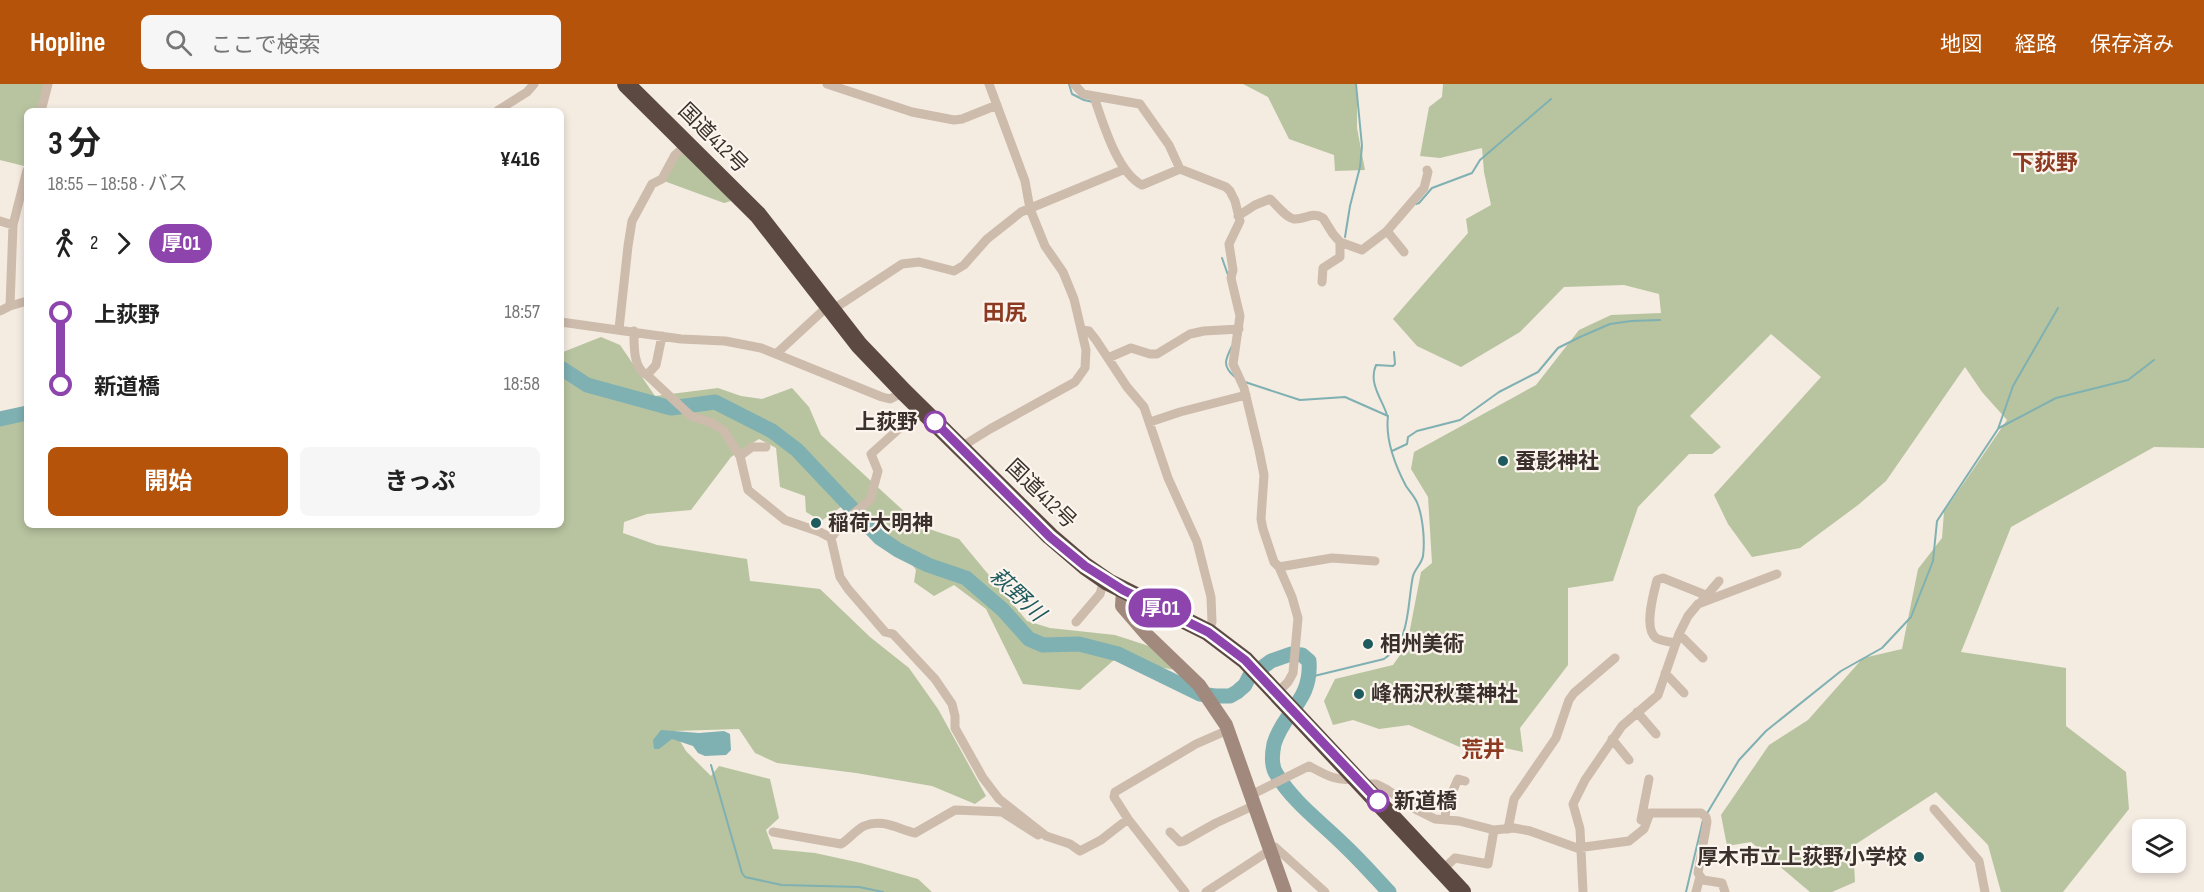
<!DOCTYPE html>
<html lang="ja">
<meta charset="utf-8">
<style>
body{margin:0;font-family:"Sofia Sans Condensed","Noto Sans JP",sans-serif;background:#f6f6f6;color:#222;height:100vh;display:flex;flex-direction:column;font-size:22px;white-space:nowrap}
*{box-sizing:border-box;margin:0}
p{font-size:20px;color:#767676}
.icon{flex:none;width:33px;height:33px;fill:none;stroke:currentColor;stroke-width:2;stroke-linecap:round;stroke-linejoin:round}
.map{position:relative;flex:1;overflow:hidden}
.sheet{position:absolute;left:24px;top:24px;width:540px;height:420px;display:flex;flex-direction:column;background:#fff;border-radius:9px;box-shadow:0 3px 9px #0003}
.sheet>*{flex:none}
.badge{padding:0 12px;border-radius:20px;font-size:21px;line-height:39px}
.fabs{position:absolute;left:2132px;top:735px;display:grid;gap:12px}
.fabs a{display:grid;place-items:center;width:54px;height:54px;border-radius:9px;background:#fff;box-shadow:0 3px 9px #0003;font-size:30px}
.map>.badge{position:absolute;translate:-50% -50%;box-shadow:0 0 0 3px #fff}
.legs{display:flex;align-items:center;gap:9px;height:66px;padding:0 24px;font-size:20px}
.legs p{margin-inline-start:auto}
.headline{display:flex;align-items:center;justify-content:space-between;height:102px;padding:0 24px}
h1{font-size:33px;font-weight:700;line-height:45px}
.cta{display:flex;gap:12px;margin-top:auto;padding:12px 24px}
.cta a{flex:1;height:69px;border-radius:9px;background:#b45309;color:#fff;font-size:24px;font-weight:700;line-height:69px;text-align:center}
.cta a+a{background:#f6f6f6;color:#222}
ul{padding:0 24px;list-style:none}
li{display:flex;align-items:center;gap:21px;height:72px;font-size:22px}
li i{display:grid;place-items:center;width:9px;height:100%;margin:0 8px;background:currentColor}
li i::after{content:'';width:15px;height:15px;margin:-8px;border:4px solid;border-radius:50%;background:#fff}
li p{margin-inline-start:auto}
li:first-child i{background:linear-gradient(#0000 50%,currentColor 0)}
li:last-child i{background:linear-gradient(currentColor 50%,#0000 0)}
header{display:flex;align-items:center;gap:36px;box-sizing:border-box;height:84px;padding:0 30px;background:#b45309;color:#fff}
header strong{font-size:28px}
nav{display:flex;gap:33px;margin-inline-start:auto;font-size:21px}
.search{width:420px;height:54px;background:#f6f6f6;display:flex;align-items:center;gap:15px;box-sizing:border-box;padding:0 21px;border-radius:9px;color:#767676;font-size:22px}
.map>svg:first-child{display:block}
</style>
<header>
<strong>Hopline</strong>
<div class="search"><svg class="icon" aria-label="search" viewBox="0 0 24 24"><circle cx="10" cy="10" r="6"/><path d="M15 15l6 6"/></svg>ここで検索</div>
<nav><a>地図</a><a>経路</a><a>保存済み</a></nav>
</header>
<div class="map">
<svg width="2204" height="808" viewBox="0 0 2204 808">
<rect width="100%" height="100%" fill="#f4ebe1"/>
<path fill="#b8c4a0" d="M 0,0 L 45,0 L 38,27 L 27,27 L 27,67 L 24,82 L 0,76 Z
M 1243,0 L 1357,0 L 1357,44 L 1365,86 L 1335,87 L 1334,71 L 1289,55 L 1268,13 Z
M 1443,0 L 2204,0 L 2204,364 L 2154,363 L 2011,443 L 1961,568 L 2066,584 L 2066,642 L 2126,688 L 2129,725 L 2063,808 L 2001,808 L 1988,761 L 1936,708 L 1853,762 L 1855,798 L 1832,808 L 1810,808 L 1751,758 L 1727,762 L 1721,731 L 1769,661 L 1808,636 L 1863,574 L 1902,565 L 1918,485 L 1942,454 L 1944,428 L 2007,336 L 1982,308 L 1965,283 L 1886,397 L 1858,421 L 1800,464 L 1752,473 L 1728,440 L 1714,411 L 1821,293 L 1771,250 L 1690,332 L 1721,363 L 1712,370 L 1689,370 L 1638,423 L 1613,497 L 1568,504 L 1568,581 L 1520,644 L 1523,668 L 1486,660 L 1462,664 L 1409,641 L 1379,645 L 1353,636 L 1333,641 L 1324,617 L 1335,595 L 1393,581 L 1407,561 L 1421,488 L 1432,479 L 1428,413 L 1411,385 L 1414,368 L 1536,301 L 1579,246 L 1611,231 L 1661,229 L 1659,210 L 1624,201 L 1564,203 L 1520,248 L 1461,283 L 1417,262 L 1393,235 L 1468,149 L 1466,135 L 1491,121 L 1484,88 L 1482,64 L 1440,74 L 1420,72 L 1429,23 L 1442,13 Z
M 684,67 L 731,117 L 724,119 L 664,97 L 677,72 Z
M 601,253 L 620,261 L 655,312 L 718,304 L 741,312 L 762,315 L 792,304 L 809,323 L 821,351 L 920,442 L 959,455 L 1027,537 L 1050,544 L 1115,551 L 1155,564 L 1175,586 L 1159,583 L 1143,576 L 1115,575 L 1080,606 L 1023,600 L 986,525 L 954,501 L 934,512 L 914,498 L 916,486 L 895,456 L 841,423 L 821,437 L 806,428 L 805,412 L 780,403 L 776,364 L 759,355 L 731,373 L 691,426 L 647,430 L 624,438 L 623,449 L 657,461 L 747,475 L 750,497 L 820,505 L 870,553 L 909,584 L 938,625 L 986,712 L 975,720 L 932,702 L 856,689 L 777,679 L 755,669 L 739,645 L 674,647 L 686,667 L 711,692 L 719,682 L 770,695 L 779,734 L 766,746 L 773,765 L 815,769 L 861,779 L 918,795 L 932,808 L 0,808 L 0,341 L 27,335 L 27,441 L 561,441 L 561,267 L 563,268 Z"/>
<path fill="#7fb0b2" d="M 661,646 L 699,649 L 724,647 L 730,650 L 731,666 L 726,671 L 705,672 L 698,669 L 693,662 L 672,655 L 659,665 L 654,665 L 653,656 Z"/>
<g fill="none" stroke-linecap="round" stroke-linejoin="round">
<path stroke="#7fb0b2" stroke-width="2" d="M 1069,0 L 1072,10 L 1084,16 L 1093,18
M 1416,120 L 1419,119 L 1432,104 L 1472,89 L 1480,76 L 1551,15
M 1345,153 L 1350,122 L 1360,83 L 1362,62 L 1356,0
M 1222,174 L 1228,191
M 1232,262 C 1225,276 1222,282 1235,293
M 1245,298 L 1300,316 L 1345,313 L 1388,332 C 1385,356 1395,381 1406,402 C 1410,408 1416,414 1418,421 C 1423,435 1425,457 1423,472 C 1422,479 1415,485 1413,492 C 1407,520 1411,558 1384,575 L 1310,593
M 1387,331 C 1382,315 1368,299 1376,281 L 1393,282 L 1395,280 L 1394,268
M 1999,344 L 2056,314 L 2128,296 L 2154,276
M 1392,367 L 1407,360 L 1408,353 L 1417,347 L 1460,336 L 1499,308 L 1538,288 L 1558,264 L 1580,253 L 1610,240 L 1631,237 L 1660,236
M 711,681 L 742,789 L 745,793 L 782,801 L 859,803 L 883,808
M 1706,731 L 1739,676 L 1766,647 L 1841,587 L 1882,564 L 1911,533 L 1933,477 L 1937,437 L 1998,345 L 2013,302 L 2058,224
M 1686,808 L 1703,736"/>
<path stroke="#7fb0b2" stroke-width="15" d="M 561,284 L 587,301 L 671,324 L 715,318 L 772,347 L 797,366 L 880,454 L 898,466 L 928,481 L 966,494 L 1003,526 L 1029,555 L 1043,561 L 1079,560 L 1118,570 L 1200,610 L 1215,612 L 1230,612 L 1237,608 L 1245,601 L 1249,593 L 1271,577 L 1291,570 L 1302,571 L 1309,577 C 1312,617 1284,627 1274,660 C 1272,670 1271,683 1277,691 C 1294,719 1322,739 1344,761 C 1360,776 1374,792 1389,808
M 0,335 L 27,329"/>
<path stroke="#cdbbac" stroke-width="9" d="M 827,0 L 912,28 L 954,36 L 962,35 L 997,21
M 1074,0 L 1083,10 L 1140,20 L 1169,61 L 1180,85 L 1226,103 L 1230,107 L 1235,117 L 1240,137 L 1229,160 L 1233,186 L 1231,194 L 1240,232 L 1233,280 L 1244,304 L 1259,366 L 1264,391 L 1261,435 L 1263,445 L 1274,478 L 1279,483 L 1292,513 L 1298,534 L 1293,589 L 1288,598 L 1277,609
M 1094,13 C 1103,39 1117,88 1142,101 L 1180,85
M 41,27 L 48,0
M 497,27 L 527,8 L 534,0
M 1238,132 L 1255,121 L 1270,115 C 1276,120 1286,134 1294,135 C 1305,136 1312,127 1323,134 L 1333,150 L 1340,158
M 0,137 L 13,141
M 1387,147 L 1404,168
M 1322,198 L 1323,184 L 1340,173 L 1340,158 L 1362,166 L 1387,147 L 1424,104 L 1428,88 L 1427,86
M 10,222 L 13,141 L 27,86
M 832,226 L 902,180 L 919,178 L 954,187 L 964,181 L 987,155 L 1021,128 L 1125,85
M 0,227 L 10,222 L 27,217
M 561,238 L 681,255 L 725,257 L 761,264 L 882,313 L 890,315 L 904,308
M 619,245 L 628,162 L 632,137 L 652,100 L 662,95 L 675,71 L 687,60
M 1082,246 L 1089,247 L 1096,256 L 1127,303 L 1144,323 L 1168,394 L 1197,458 L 1211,513 L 1212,538 L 1208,548
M 634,247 C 634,261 633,285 647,291 L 691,332 L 712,339 L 724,347 L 740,372 L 752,363 L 766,363
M 776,270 L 828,222
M 1108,274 L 1131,264 L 1150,270 L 1157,270 L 1190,250 L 1204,247 L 1239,245
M 647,291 L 656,281 L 662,252
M 1150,338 L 1180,328 L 1246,311
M 961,363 L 990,345 L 1075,298 L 1085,284 L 1086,266 L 1074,215 L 1063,188 L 1045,162 L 1030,125 L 1025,97 L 989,0
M 740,372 L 748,406 L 785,436 L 820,448 L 831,454 L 840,493 L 848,505 L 885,548 L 893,550 L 935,595 L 952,620 L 955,632 L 955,644 L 983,694 L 999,715 L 1046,752 L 1070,760 L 1080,767 L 1101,756 L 1128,735
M 831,454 L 842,439 L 870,416 L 878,387 L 871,370 L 921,325
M 1279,483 L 1332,474 L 1375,477
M 1702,517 L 1719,497
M 1076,538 L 1100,510 L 1104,496
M 1679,550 L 1703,574
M 1676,559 C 1670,558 1661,557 1656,554 C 1643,545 1654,508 1657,496 L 1663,494 L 1703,510 L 1706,513
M 1665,589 L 1684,609
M 1637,628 L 1656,650
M 1612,655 L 1629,676
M 1363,700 L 1376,700 L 1386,705 L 1417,726 L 1435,735 L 1459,737 L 1494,746 L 1514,744 L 1530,747 L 1577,764 L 1629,757 L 1644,745 L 1650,729 L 1701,729 L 1706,733 L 1707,738 L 1698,789 L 1703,796 L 1722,799 L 1725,808
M 1251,711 L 1309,682 C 1324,690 1338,699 1355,694
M 1934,725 L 1979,777 L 1985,808
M 1445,736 L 1446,722 L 1458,695 L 1465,697
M 1641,736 L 1649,695
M 1508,745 L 1514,715 L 1556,654 L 1569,616 L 1574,609 L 1615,574
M 773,748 L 841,760 C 849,755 856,746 864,742 C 882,734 898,745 915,749 L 955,726 L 1002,728 L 1038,751
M 1170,748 L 1180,758 L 1184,757 L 1216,739 L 1255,721
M 1442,786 L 1455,774 L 1488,780 L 1494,746
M 1185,808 L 1128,735 L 1114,713 L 1115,708 L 1196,660 L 1228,646
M 1206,808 L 1275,763 L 1325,808
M 1583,808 L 1580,745 L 1573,720 L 1585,696 L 1622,642 L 1658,611 L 1679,550 L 1688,532 L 1698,520 L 1777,490
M 1696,808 L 1700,793"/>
<path stroke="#a18a7d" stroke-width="14" d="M 1123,506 L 1122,522 L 1147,551 L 1199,601 L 1226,641 L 1285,808"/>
<path stroke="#5c4a42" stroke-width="18" d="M 626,0 L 758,131 L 859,261 L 904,308 L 1050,452 L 1085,482 L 1108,498 L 1208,548 L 1245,576 L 1462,808"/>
</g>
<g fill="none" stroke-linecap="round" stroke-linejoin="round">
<defs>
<path id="line-1" d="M 935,338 L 1050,453 L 1085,482 L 1123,506 L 1208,548 L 1245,576 L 1378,717"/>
</defs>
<use href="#line-1" stroke="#fff" stroke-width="14"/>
<use href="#line-1" stroke="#8e44ad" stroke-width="9"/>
</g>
<g fill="#fff" stroke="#8e44ad" stroke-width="3">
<circle cx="935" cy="338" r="10"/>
<circle cx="1378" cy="717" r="10"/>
</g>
<g fill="#1f5a5e" stroke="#fbf5ee" stroke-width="2">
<circle cx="1503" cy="377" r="6"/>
<circle cx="816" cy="439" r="6"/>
<circle cx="1368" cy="560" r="6"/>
<circle cx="1359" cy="610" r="6"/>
<circle cx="1919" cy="773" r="6"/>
</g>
<g text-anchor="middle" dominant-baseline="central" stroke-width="4.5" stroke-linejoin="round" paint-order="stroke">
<g font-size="21" fill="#3b302b" stroke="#fbf5ee">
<text transform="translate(713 54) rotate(45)">国道412号</text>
<text transform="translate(1041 410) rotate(44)">国道412号</text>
</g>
<g font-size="21" font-weight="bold" fill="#3b302b" stroke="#fbf5ee" text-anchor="end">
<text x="918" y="338">上荻野</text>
<text x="1394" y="717" text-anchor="start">新道橋</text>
</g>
<g font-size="21" font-weight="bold" fill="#3b302b" stroke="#fbf5ee" text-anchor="start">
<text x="1515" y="377">蚕影神社</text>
<text x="828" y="439">稲荷大明神</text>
<text x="1380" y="560">相州美術</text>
<text x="1371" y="610">峰柄沢秋葉神社</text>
<text x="1907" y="773" text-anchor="end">厚木市立上荻野小学校</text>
</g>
<g font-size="22" font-weight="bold" fill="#8c3b22" stroke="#fbf5ee">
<text x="2045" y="79">下荻野</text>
<text x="1005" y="229">田尻</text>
<text x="1483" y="666">荒井</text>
</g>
<g font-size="22" font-style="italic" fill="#1f5a5e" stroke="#fbf5ee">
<text transform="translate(1017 511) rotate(43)">萩野川</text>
</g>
</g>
</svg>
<div class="fabs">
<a><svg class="icon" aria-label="layers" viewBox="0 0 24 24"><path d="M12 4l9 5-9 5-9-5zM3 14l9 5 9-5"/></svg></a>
</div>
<b class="badge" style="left:1160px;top:524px;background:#8e44ad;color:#fff">厚01</b>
<section class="sheet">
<div class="headline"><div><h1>3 分</h1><p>18:55 – 18:58 · バス</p></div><b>¥416</b></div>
<div class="legs"><svg class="icon" aria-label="walk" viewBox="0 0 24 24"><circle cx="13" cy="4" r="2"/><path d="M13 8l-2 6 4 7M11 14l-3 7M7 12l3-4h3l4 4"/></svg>2<svg class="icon" aria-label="forward" viewBox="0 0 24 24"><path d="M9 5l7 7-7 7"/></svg><b class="badge" style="background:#8e44ad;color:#fff">厚01</b></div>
<ul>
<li><i style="color:#8e44ad"></i><b>上荻野</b><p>18:57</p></li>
<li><i style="color:#8e44ad"></i><b>新道橋</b><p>18:58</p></li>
</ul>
<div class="cta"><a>開始</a><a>きっぷ</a></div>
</section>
</div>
